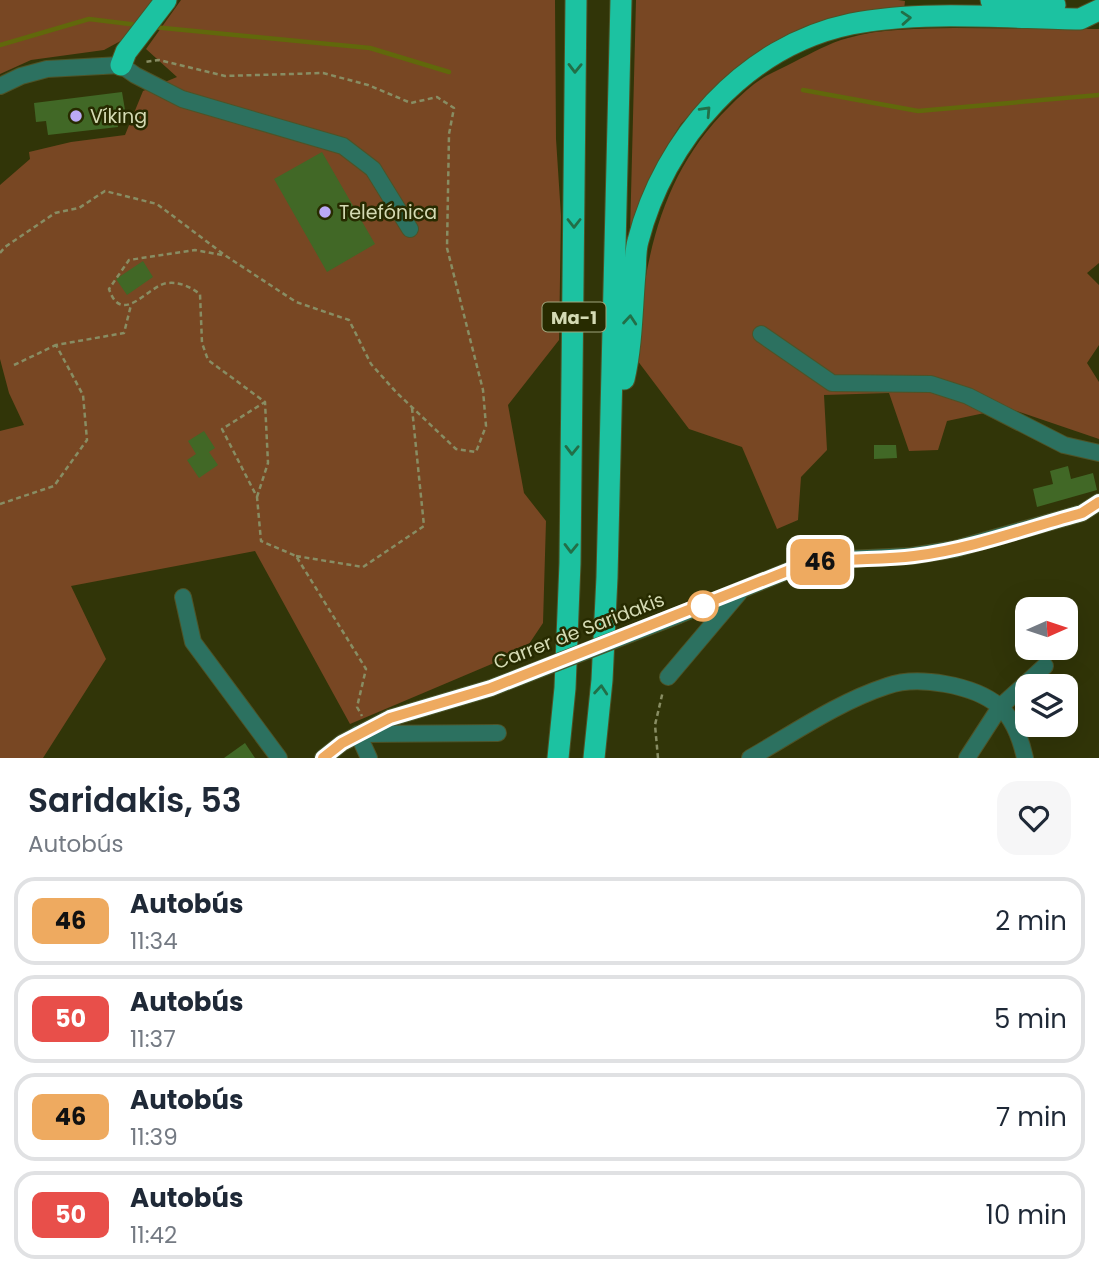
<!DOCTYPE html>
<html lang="es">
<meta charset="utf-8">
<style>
body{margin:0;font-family:Poppins,sans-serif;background:#f6f6f7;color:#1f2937;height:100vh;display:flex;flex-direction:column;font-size:26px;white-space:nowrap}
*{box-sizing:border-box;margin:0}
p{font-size:23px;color:#747a83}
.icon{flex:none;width:38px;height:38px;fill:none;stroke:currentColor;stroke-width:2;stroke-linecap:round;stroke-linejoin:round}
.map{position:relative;height:758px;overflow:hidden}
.drawer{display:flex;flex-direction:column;background:#fff;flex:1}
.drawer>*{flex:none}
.badge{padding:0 14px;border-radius:10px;font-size:24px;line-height:46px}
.needle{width:46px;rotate:87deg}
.buttons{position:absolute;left:1015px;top:597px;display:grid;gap:14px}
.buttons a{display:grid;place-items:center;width:63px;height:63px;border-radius:14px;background:#fff;box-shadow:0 7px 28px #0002;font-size:35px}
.map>.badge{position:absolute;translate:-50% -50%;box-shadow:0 0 0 4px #fff}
.round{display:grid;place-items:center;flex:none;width:74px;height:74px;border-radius:21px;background:#f6f6f7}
.summary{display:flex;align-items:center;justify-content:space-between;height:119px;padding:0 28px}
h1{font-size:33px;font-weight:600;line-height:52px}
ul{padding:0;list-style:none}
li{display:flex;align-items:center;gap:21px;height:88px;margin:0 14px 10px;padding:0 14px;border:4px solid #e0e1e3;border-radius:21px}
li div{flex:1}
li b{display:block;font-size:26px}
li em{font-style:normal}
li .badge{min-width:77px;font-weight:700;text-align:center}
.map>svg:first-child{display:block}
</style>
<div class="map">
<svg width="1099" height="758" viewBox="0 0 1099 758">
<rect width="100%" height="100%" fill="#313508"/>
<path fill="#784723" d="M 0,0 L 153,0 L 126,38 L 104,50 L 31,60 L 0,74 Z
M 181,0 L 555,0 L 556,139 L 561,216 L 559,340 L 508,405 L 524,493 L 546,521 L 543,623 L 525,650 L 350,724 L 255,551 L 71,586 L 106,659 L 43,758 L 0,758 L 0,431 L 24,425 L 9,393 L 0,359 L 0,185 L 30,159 L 29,152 L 71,142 L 125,135 L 143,91 L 177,77 L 146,49 Z
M 636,0 L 898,0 L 905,1 L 904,10 L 761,52 L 724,78 L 681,124 L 667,146 L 654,169 L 630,234 Z
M 954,28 L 1099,29 L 1099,263 L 1087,273 L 1099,285 L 1099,345 L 1087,363 L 1099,382 L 1099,439 L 1008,408 L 947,421 L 938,450 L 909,451 L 889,393 L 824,395 L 827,450 L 801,477 L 798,520 L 777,529 L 742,447 L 689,429 L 637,360 C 642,266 659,175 729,107 C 740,96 752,84 766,76 C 775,71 785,67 794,62 C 812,53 829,43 848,38 C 882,28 919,29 954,28 Z"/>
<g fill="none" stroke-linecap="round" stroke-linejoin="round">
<path stroke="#61680b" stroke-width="4.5" d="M 153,27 L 370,48 L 449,72
M 0,45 L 89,19 L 138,25
M 803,90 L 918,111 L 1099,95"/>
</g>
<path fill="#416826" d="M 122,92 L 125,110 L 116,111 L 118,127 L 48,135 L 46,121 L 36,122 L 34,103 Z
M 322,152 L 375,244 L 327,272 L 274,179 Z
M 143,261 L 153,277 L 127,295 L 116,279 Z
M 204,431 L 215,448 L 209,452 L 218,465 L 199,478 L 187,460 L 196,454 L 188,441 Z
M 874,445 L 896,445 L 897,458 L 874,459 Z
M 1068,466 L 1071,479 L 1093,473 L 1097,490 L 1037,507 L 1033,489 L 1053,484 L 1050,471 Z
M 245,743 L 255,758 L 224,758 Z"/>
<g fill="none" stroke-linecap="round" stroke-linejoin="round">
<defs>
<path id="minor" d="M 0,86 L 21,76 L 47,69 L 121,65 L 135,75 L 182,99 L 343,146 L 373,169 L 410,229
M 761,334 L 832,383 L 931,384 L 968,396 L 1064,445 L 1099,453
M 183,597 L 193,642 L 279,758
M 679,615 L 800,566 L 825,560 L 911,556 L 955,549 L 1082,513 L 1099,502
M 668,677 L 739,593
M 323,758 L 342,743 L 390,718 L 491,688
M 369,758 L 358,734 L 498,733
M 750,758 C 794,733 838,702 887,686 C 918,675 974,685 999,706 C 1014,719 1021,740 1025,758
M 967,758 L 1000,707 L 1045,666"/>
<path id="highway" d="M 991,0 L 1055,5
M 121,65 L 126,52 L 166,0
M 624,379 C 632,345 632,308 635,273 C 636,263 635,251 638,241 C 664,139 745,46 851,24 C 921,10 1008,18 1080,19 L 1099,10
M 558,758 L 565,688 L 570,563 L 576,0
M 594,758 L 602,680 L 607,577 L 621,0"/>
</defs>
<use href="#minor" stroke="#4e5327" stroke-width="18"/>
<use href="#highway" stroke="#4e5327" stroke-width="23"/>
<path stroke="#888d63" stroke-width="2.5" stroke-dasharray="5 3.5" stroke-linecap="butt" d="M 0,253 L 5,247 L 55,213 L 79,208 L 105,191 L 157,204 L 226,256 L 296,302 L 349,320 L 371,364 L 396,392 L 456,449 L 476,452 L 486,426 L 483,390 L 447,248 L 449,134 L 454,108 L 437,97 L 411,103 L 368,85 L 323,73 L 225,76 L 159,60 L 145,62
M 222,255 L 195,250 L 129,260 L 109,289 C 122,328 149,284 168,283 C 181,282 190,287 200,294 L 202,343 L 208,360 L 265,402 L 222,429 L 257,497 L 261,541 L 296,556 L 366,669 L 357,707 L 362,716
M 14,365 L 56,345
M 257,497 L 268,463 L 265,402
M 0,504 L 54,486 L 87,440 L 83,395 L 56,345 L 124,333 L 131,305
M 296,556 L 363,567 L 424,526 L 412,408
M 658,758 L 655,725 L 663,691"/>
<use href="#minor" stroke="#2c7160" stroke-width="16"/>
<use href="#highway" stroke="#1cc2a1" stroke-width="21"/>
<defs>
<path id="minor-bridge" d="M 491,688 L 679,615"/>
</defs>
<use href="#minor-bridge" stroke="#4e5327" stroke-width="18" stroke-linecap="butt"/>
<use href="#minor-bridge" stroke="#2c7160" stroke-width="16"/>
</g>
<defs><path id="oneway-chevron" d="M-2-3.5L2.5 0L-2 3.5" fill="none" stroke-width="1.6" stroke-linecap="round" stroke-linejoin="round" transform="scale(1.75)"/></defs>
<g stroke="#226f48">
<use href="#oneway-chevron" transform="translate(906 18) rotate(-4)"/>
<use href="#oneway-chevron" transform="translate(575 68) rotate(91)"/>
<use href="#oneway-chevron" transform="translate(706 111) rotate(-47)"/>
<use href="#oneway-chevron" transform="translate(574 223) rotate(90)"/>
<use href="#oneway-chevron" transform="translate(630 320) rotate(-85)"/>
<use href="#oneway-chevron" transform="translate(572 450) rotate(91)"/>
<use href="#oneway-chevron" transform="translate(571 548) rotate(91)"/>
<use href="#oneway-chevron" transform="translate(601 690) rotate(-85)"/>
</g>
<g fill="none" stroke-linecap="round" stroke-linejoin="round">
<defs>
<path id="line" d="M 323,758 L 342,743 L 390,718 L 491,688 L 800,566 C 838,557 875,561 914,556 C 971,549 1027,528 1082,513 L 1099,502"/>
</defs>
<use href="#line" stroke="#fff" stroke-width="16"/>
<use href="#line" stroke="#eeaa60" stroke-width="10"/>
</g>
<g fill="#bbaaf6" stroke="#272b00" stroke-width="2.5">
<circle cx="76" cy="116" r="7"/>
<circle cx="325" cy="212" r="7"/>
</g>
<circle fill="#fff" stroke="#eeaa60" stroke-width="3.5" cx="703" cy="606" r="14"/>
<g text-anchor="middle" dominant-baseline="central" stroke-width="5" stroke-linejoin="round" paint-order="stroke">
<rect fill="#272b00" stroke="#a0a67d" stroke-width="2" x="542.5" y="302.5" width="63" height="29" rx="5"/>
<g font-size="18" font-weight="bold" fill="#d4dab3">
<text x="574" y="317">Ma-1</text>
</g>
<g font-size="19" fill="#d4dab3" stroke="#272b00" text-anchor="start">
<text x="90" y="116">Víking</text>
<text x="339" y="212">Telefónica</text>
</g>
<g font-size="19" fill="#d4dab3" stroke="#272b00">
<text transform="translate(579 631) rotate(-21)">Carrer de Saridakis</text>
</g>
</g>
</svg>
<div class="buttons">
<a><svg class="needle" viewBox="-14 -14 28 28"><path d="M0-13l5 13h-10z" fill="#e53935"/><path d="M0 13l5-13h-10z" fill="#747a83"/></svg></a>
<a><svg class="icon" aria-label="layers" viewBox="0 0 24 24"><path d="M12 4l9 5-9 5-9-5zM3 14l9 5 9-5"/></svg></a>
</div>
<b class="badge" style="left:820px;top:562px;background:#eeaa60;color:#111">46</b>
</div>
<section class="drawer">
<div class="summary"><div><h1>Saridakis, 53</h1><p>Autobús</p></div><a class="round"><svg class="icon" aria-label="heart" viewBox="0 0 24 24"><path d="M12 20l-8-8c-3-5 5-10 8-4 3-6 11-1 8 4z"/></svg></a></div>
<ul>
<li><span class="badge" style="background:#eeaa60;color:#111">46</span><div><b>Autobús</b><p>11:34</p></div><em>2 min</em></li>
<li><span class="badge" style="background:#e84f4a;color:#fff">50</span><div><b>Autobús</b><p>11:37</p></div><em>5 min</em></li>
<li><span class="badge" style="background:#eeaa60;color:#111">46</span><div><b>Autobús</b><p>11:39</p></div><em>7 min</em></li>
<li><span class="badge" style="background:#e84f4a;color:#fff">50</span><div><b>Autobús</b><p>11:42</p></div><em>10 min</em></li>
</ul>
</section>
